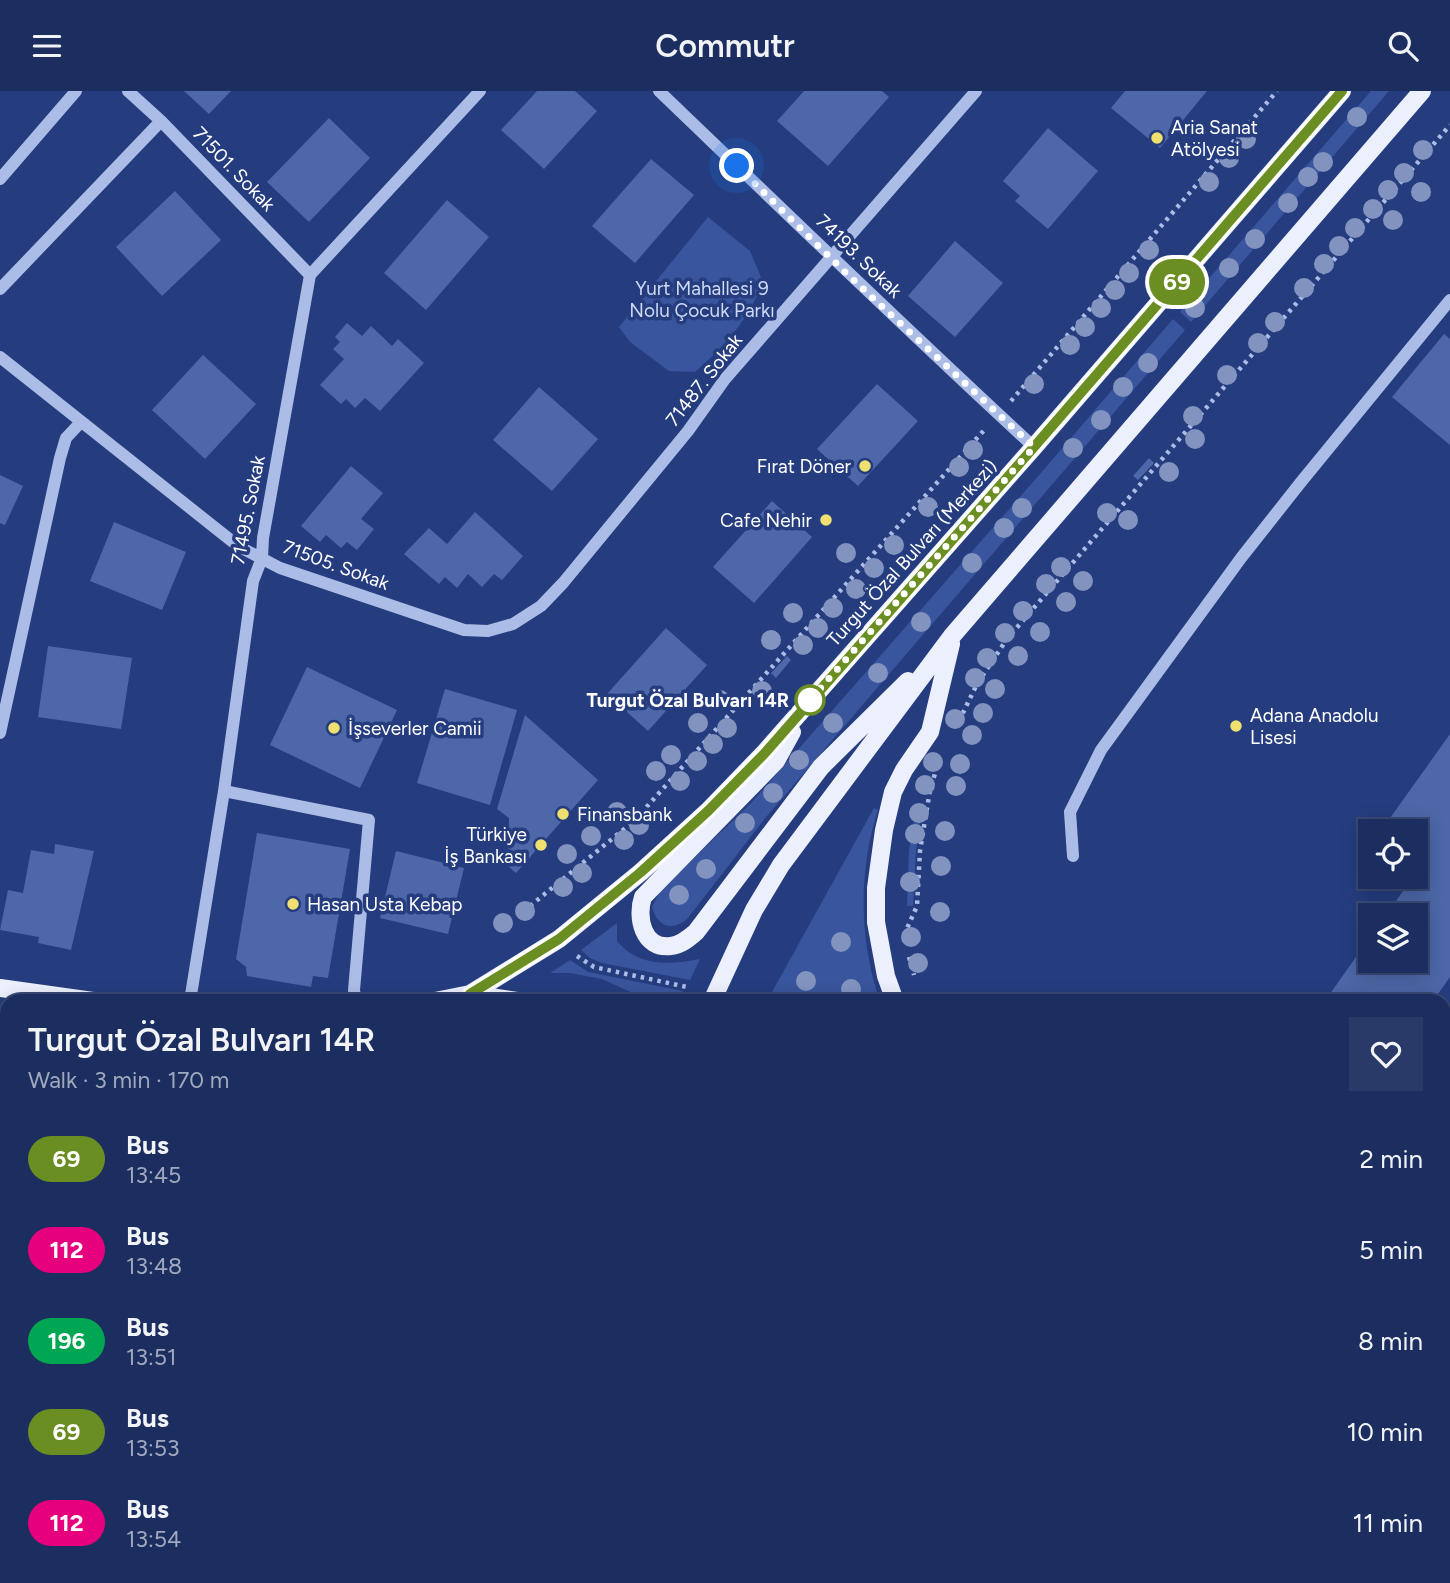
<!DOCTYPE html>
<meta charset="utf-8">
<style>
body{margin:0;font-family:Figtree,sans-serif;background:#293a68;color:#f1f3f6;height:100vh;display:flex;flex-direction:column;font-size:26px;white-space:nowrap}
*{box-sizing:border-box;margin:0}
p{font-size:23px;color:#a0a8bd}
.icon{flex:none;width:38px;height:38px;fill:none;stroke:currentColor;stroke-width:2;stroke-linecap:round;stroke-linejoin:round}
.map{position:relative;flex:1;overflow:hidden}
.drawer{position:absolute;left:0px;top:903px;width:1451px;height:590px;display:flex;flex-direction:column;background:#1c2e5f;border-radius:21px 21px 0 0;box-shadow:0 4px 18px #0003,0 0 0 2px #3a4a74}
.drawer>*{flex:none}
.badge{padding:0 14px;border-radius:23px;font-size:24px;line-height:46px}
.controls{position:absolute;left:1358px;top:728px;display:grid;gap:14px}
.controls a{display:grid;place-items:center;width:70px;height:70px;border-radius:0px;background:#1c2e5f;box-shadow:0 4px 18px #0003,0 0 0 2px #3a4a74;font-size:35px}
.you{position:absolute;width:35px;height:35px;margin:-18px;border:5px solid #fff;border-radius:50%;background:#1a73e8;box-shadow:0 0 0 10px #1a73e833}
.map>.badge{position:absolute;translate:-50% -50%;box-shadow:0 0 0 4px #fff}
.round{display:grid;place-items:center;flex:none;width:74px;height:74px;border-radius:0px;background:#293a68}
.summary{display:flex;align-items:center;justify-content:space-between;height:119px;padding:0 28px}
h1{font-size:33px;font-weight:600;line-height:52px}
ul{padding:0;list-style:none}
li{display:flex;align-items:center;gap:21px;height:91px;padding:0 28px}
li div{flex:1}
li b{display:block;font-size:26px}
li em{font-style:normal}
li .badge{min-width:77px;font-weight:700;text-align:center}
header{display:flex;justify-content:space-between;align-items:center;height:91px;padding:0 28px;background:#1c2e5f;font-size:32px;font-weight:600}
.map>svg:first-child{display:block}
</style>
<header><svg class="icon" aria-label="menu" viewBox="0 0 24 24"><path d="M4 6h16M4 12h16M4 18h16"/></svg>Commutr<svg class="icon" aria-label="search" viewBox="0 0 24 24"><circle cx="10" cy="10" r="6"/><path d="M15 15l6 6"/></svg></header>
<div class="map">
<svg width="1450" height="1492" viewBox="0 0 1450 1492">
<rect width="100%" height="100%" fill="#253d7f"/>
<path fill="#39559d" d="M 1371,0 L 1389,0 L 1191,231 L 1180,221 Z
M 708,126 L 750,160 L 763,191 C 747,230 727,253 695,281 L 669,280 L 630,251 L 619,236 Z
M 1173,228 L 1185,239 L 767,725 L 688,827 C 673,841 657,836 652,816 L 660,800 L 751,712 L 1040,383 Z
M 874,717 L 878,719 C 859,777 859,843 877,901 L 843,910 L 767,910 Z
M 916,719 L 922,720 L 916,759 L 913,815 L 907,815 L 909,759 Z
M 617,832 L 617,850 C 639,876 669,874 700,868 L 690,889 L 602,872 L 590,867 L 581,859 Z
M 570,869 L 588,881 L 683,900 L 679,910 L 650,910 L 602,888 L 570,882 L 550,882 Z
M 982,1486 L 1218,1486 L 1219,1492 L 963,1492 Z"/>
<path fill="#4d67a8" d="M 184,0 L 231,0 L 209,23 Z
M 537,0 L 575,0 L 597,20 L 544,78 L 501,39 Z
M 804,0 L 882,0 L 889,6 L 828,75 L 777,30 Z
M 1125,0 L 1207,0 L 1160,57 L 1111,17 Z
M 329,27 L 370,67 L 309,131 L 267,91 Z
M 1048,37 L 1098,80 L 1048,138 L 1015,110 L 1020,105 L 1003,90 Z
M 651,68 L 694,104 L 635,172 L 592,135 Z
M 175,100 L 221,149 L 162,205 L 116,156 Z
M 447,109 L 489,146 L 426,219 L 384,182 Z
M 955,150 L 1003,192 L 955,246 L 908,205 Z
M 347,232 L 362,245 L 371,235 L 392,255 L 398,248 L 424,272 L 380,320 L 365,307 L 355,317 L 346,308 L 341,313 L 320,294 L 344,268 L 333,258 L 340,251 L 335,246 Z
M 1444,243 L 1450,248 L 1450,354 L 1392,306 Z
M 203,264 L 256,313 L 205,368 L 152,319 Z
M 877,293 L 918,330 L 858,395 L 817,358 Z
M 539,296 L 598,348 L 552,400 L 493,349 Z
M 1149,367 L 1154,372 L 1138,389 L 1133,385 Z
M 351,375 L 383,402 L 361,428 L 374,438 L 357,459 L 347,451 L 341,457 L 326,444 L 320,451 L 301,435 Z
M 0,384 L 23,395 L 5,434 L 0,432 Z
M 772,410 L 812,446 L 754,512 L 713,476 Z
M 475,421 L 523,465 L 502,489 L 494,483 L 482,496 L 468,483 L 457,497 L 445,486 L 439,493 L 404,463 L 429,437 L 447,453 Z
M 114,431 L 186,461 L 162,519 L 90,490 Z
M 666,537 L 707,574 L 648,640 L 607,603 Z
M 48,555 L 132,567 L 121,638 L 38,626 Z
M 787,565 L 791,569 L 776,587 L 771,582 Z
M 307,576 L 397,619 L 360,697 L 270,654 Z
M 445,598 L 517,619 L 490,714 L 417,692 Z
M 525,624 L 598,689 L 516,782 L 508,775 L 509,727 L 497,718 Z
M 1450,643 L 1450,886 L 1433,910 L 1325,910 L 1370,846 L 1370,870 L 1416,870 L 1416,824 L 1386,824 L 1413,786 L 1416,786 L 1416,782 L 1426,767 L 1416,760 L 1416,740 L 1388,740 L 1383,737 Z
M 257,742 L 350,758 L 328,887 L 313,885 L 311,896 L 247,885 L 246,876 L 236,868 Z
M 55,753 L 94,760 L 71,859 L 38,852 L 39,846 L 0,839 L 8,799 L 23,802 L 31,759 L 54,763 Z
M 396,760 L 464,777 L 448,843 L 380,827 Z
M 472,1486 L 668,1486 L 655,1492 L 459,1492 Z
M 1317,1486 L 1374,1486 L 1374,1492 L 1316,1492 Z"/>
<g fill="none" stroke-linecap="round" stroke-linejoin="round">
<path stroke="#abbce6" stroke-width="4.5" stroke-dasharray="3.5 5" stroke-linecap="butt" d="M 1011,310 L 1277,0
M 959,630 L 977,593 L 1007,548 L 1450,34
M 530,815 L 634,730 L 986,337
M 904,844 L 917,815 L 920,760 L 930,699 L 937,676
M 577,865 L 594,876 L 687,896
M 909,866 L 914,884
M 527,1486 L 530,1492
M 559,1492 L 571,1486"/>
<path stroke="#abbce6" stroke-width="12" d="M 128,0 L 161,30 L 310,184
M 659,0 C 783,119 907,239 1034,356
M 0,88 L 76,0
M 0,198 L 161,30
M 0,266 L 238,455 L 280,477 L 464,539 L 488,540 L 513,533 L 541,515 L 563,492 L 688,340 L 725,288 L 976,0
M 0,642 L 60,367 L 66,347 L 81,331
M 224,700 L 369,729 L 354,899 L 356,910
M 1073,765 L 1070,721 L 1101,659 L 1241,467 L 1301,391 L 1450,209
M 190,910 L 224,700 L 253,490 L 262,467 L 263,447 L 310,184 L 480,0
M 1444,1133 L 1450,1127
M 166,1486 L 170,1492
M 250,1486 L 253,1492
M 861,1492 L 876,1486
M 1284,1492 L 1285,1486"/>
<path stroke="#ecf0fd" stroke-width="18" d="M 792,641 L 776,670 L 643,806 C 636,826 643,859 671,855 C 681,854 689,847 696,841 L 821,676 L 908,590
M 0,897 L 93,910
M 435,910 L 470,903 L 517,910
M 463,910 L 470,903 L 559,848 L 641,781 L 708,720 L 765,661 L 1034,356 L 1342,0
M 712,910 L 754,819 L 781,774 L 952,545 L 1422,0
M 895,910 L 886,885 L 876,831 L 876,797 L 884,739 L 893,701 L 904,679 L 930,641 L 951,553
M 0,933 L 7,934
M 1444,1151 L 1450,1152
M 1444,1168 L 1450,1170
M 1444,1229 L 1450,1231
M 20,1492 L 26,1486
M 105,1492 L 112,1486"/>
</g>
<g fill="#8293c0">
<circle cx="1357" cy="26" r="10"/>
<circle cx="1246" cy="48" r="10"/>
<circle cx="1423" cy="59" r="10"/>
<circle cx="1229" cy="67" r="10"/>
<circle cx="1323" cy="71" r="10"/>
<circle cx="1404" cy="82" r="10"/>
<circle cx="1308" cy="86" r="10"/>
<circle cx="1209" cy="91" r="10"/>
<circle cx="1388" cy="99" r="10"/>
<circle cx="1421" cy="101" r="10"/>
<circle cx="1288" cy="112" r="10"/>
<circle cx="1373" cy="118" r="10"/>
<circle cx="1393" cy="129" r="10"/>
<circle cx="1355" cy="137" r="10"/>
<circle cx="1255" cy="148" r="10"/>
<circle cx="1339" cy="155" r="10"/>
<circle cx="1149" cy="159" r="10"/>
<circle cx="1324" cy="173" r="10"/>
<circle cx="1229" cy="177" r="10"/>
<circle cx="1129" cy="182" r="10"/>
<circle cx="1304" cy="197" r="10"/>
<circle cx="1115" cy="199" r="10"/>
<circle cx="1101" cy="217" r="10"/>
<circle cx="1195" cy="217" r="10"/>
<circle cx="1275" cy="231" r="10"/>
<circle cx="1085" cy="236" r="10"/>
<circle cx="1258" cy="252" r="10"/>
<circle cx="1070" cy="254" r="10"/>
<circle cx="1148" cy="272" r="10"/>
<circle cx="1227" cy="284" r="10"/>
<circle cx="1034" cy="293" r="10"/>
<circle cx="1123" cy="296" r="10"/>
<circle cx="1193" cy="325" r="10"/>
<circle cx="1101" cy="329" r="10"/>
<circle cx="1195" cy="348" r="10"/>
<circle cx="1073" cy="357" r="10"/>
<circle cx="973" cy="359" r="10"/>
<circle cx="959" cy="376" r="10"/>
<circle cx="1169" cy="381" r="10"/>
<circle cx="928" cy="416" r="10"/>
<circle cx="1022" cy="417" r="10"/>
<circle cx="1107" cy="422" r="10"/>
<circle cx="1128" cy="429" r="10"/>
<circle cx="1004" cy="437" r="10"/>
<circle cx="894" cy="454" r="10"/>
<circle cx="846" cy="462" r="10"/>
<circle cx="972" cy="472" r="10"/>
<circle cx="1061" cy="476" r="10"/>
<circle cx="874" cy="477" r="10"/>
<circle cx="1083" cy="490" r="10"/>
<circle cx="1046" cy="493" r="10"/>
<circle cx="856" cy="498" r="10"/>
<circle cx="1066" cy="511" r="10"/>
<circle cx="833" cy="517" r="10"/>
<circle cx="1023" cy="520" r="10"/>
<circle cx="793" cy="522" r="10"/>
<circle cx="921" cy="531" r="10"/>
<circle cx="818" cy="537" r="10"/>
<circle cx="1040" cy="541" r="10"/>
<circle cx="1005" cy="542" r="10"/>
<circle cx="771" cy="549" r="10"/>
<circle cx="803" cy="554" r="10"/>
<circle cx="1018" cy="565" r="10"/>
<circle cx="987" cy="567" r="10"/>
<circle cx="878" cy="582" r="10"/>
<circle cx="975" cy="587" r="10"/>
<circle cx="995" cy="598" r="10"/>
<circle cx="762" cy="600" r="10"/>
<circle cx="720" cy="609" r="10"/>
<circle cx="983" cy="622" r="10"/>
<circle cx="955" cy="628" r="10"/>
<circle cx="698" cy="632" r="10"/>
<circle cx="833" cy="632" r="10"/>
<circle cx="727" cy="637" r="10"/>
<circle cx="972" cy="644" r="10"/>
<circle cx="713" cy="653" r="10"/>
<circle cx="671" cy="664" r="10"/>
<circle cx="799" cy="669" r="10"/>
<circle cx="697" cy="670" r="10"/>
<circle cx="933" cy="671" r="10"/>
<circle cx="960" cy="673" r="10"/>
<circle cx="656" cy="680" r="10"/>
<circle cx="680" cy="690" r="10"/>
<circle cx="925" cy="694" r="10"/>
<circle cx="956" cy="695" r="10"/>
<circle cx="773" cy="702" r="10"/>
<circle cx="617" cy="721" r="10"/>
<circle cx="919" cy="722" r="10"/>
<circle cx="745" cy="732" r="10"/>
<circle cx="639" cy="734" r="10"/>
<circle cx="945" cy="740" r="10"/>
<circle cx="915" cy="743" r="10"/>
<circle cx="591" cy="745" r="10"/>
<circle cx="624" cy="749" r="10"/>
<circle cx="567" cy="763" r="10"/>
<circle cx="941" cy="775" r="10"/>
<circle cx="706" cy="778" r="10"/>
<circle cx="582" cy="782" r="10"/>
<circle cx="910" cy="791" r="10"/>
<circle cx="563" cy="796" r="10"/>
<circle cx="679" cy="804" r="10"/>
<circle cx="525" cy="820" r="10"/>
<circle cx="940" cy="821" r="10"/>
<circle cx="503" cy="832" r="10"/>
<circle cx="911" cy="846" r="10"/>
<circle cx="841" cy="851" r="10"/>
<circle cx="918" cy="872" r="10"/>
<circle cx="806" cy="890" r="10"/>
<circle cx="851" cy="898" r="10"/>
</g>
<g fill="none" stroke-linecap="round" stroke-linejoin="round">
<defs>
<path id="line" d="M 470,903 L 559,848 L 641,781 L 708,720 L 765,662 L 1034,356 L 1342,0"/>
</defs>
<use href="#line" stroke="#fff" stroke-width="16"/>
<use href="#line" stroke="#6b8e23" stroke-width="10"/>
<path stroke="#fff" stroke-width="7" stroke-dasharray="0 12.6" d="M 737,75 L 847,183 L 1034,356 L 810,609"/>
</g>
<g fill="#f0e070" stroke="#253d7f" stroke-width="2.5">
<circle cx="1157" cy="47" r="7"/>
<circle cx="865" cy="375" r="7"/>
<circle cx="826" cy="429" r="7"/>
<circle cx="1236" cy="635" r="7"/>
<circle cx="334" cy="637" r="7"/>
<circle cx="563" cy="723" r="7"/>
<circle cx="541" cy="754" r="7"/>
<circle cx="293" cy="813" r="7"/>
</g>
<circle fill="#fff" stroke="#6b8e23" stroke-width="3.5" cx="810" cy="609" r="14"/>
<g text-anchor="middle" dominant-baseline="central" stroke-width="7" stroke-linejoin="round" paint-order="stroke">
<g font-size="19" fill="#fff" stroke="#253d7f" text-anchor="start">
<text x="1171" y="36">Aria Sanat<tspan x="1171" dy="22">Atölyesi</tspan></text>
<text x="851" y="375" text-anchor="end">Fırat Döner</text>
<text x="812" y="429" text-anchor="end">Cafe Nehir</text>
<text x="1250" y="624">Adana Anadolu<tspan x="1250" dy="22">Lisesi</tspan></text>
<text x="348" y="637">İşseverler Camii</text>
<text x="577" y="723">Finansbank</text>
<text x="527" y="743" text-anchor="end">Türkiye<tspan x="527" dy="22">İş Bankası</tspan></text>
<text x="307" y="813">Hasan Usta Kebap</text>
</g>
<g font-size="19" fill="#fff" stroke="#253d7f">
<text transform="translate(234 78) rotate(46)">71501. Sokak</text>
<text transform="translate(859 165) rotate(44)">74193. Sokak</text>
<text transform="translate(704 289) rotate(-52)">71487. Sokak</text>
<text transform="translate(248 419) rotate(-79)">71495. Sokak</text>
<text transform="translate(912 462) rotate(-48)">Turgut Özal Bulvarı (Merkezi)</text>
<text transform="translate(336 474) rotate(20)">71505. Sokak</text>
</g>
<g font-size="19" fill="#ced9f5" stroke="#253d7f">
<text x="702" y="197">Yurt Mahallesi 9<tspan x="702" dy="22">Nolu Çocuk Parkı</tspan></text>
</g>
<g font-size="19" font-weight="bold" fill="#fff" stroke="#253d7f" text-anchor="end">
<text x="789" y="609">Turgut Özal Bulvarı 14R</text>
</g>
</g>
</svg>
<div class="controls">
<a><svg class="icon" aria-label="locate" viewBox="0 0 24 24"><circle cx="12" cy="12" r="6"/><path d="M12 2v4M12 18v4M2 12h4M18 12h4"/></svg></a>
<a><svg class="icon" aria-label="layers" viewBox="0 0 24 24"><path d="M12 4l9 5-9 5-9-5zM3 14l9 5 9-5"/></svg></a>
</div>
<div class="you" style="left:737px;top:75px"></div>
<b class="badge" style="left:1177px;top:191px;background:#6b8e23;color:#fff">69</b>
<section class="drawer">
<div class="summary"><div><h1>Turgut Özal Bulvarı 14R</h1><p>Walk · 3 min · 170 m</p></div><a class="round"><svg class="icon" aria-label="heart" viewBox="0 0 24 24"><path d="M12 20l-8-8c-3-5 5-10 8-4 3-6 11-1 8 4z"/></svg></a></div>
<ul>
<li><span class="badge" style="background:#6b8e23;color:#fff">69</span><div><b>Bus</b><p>13:45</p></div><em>2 min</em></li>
<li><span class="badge" style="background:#e6007e;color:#fff">112</span><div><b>Bus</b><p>13:48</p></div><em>5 min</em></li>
<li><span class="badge" style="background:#00a651;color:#fff">196</span><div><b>Bus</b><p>13:51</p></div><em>8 min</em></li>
<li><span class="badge" style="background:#6b8e23;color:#fff">69</span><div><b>Bus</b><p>13:53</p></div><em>10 min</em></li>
<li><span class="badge" style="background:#e6007e;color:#fff">112</span><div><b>Bus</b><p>13:54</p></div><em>11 min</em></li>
</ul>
</section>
</div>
